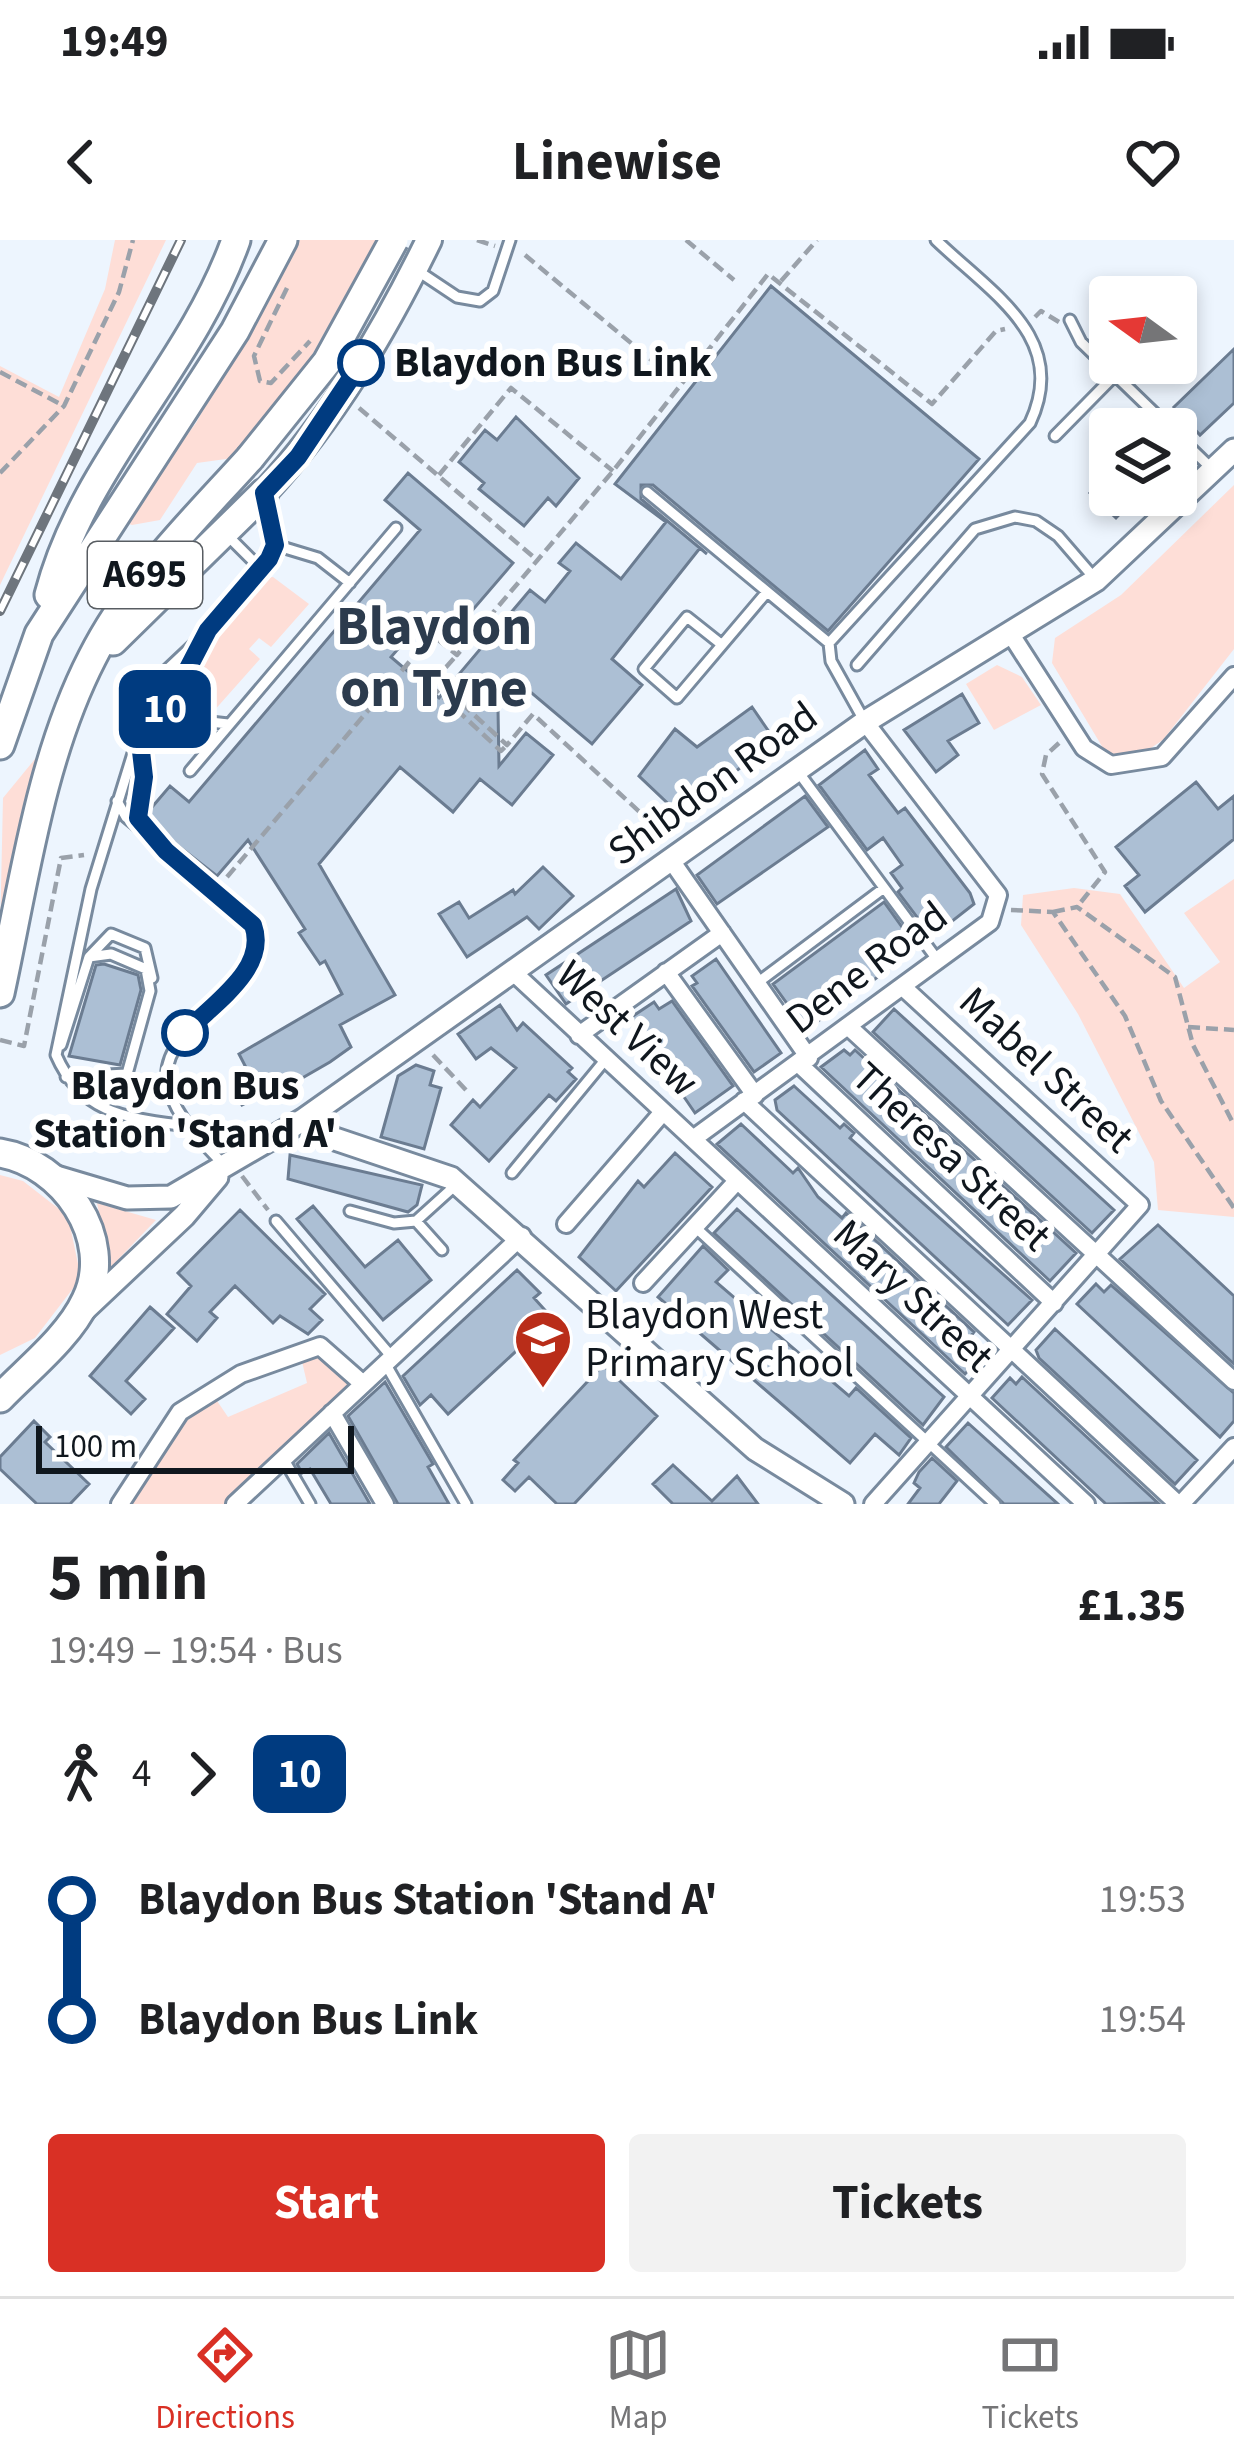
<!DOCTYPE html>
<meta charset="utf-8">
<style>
body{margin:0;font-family:"Source Sans 3",sans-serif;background:#f2f2f2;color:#202124;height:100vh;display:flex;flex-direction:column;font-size:45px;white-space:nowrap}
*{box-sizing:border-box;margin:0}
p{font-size:39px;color:#757577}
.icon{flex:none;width:66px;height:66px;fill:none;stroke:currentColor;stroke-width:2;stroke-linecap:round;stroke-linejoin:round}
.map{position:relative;height:1264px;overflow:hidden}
.side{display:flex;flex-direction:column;background:#fff;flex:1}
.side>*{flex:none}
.badge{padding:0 24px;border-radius:18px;font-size:42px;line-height:78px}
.needle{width:78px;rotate:285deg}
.buttons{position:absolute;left:1089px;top:36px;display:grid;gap:24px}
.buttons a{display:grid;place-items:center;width:108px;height:108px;border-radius:12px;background:#fff;box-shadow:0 6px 18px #0003;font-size:60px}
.scale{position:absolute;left:36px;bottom:30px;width:318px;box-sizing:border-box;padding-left:12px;border:6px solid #10171e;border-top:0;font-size:33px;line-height:42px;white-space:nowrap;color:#10171e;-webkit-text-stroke:9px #fff;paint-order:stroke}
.map>.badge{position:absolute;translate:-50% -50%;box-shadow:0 0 0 6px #fff}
.legs{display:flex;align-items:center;gap:18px;height:132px;padding:0 48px;font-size:39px}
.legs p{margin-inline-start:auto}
.summary{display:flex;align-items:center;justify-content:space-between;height:204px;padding:0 48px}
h1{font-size:66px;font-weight:700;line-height:90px}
.cta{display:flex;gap:24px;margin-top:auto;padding:24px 48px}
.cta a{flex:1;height:138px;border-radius:12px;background:#d93025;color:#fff;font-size:48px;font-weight:700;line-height:138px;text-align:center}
.cta a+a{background:#f2f2f2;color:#202124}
ul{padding:0 48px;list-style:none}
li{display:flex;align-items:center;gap:42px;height:120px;font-size:45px}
li i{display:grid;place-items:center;width:18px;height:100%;margin:0 15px;background:currentColor}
li i::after{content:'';width:30px;height:30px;margin:-15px;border:9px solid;border-radius:50%;background:#fff}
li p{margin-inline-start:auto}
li:first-child i{background:linear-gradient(#0000 50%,currentColor 0)}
li:last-child i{background:linear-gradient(currentColor 50%,#0000 0)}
.status{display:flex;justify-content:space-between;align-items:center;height:84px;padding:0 60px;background:#fff;direction:ltr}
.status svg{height:33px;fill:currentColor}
header{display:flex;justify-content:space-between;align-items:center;height:156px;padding:0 48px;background:#fff;font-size:54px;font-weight:700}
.dock{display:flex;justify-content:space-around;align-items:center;height:168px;border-top:3px solid #e0e0e0;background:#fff;font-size:33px;color:#757577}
.dock a{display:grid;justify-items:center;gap:6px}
.dock .current{color:#d93025}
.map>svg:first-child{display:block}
</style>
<div class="status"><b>19:49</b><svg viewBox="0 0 49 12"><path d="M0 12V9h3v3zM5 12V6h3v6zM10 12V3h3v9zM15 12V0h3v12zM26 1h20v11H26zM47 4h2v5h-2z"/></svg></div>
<header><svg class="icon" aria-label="back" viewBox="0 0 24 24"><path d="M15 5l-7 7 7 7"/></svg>Linewise<svg class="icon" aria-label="heart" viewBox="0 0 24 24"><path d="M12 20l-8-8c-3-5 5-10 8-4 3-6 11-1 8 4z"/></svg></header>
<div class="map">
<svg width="1234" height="1264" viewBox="0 0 1234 1264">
<rect width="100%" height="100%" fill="#edf5fe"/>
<path fill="#feded7" d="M 115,0 L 166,0 L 0,345 L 0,126 L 59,157 L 105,49 Z
M 296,0 L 376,0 L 306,126 L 242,208 L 233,218 L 197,223 L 160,280 L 132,285 L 121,281 L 196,183 Z
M 1234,245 L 1234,409 L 1163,500 L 1134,519 L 1109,518 L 1052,423 L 1055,398 L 1121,355 Z
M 273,337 L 309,364 L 271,407 L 259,398 L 249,409 L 260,419 L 212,473 L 207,470 L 190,478 L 173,460 L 183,431 L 253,340 Z
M 997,425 L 1022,437 L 1041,465 L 994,490 L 966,444 Z
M 44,508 L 0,694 L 3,558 Z
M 1234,639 L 1234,977 L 1158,970 L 1154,922 L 1078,774 L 1021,685 L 1023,655 L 1074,648 L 1120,654 L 1184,748 L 1220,722 L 1184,673 Z
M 0,935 L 23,941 L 68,976 L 81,1038 L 35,1098 L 0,1115 Z
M 97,963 L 156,980 L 110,1028 Z
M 320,1106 L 362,1143 L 224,1264 L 120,1264 L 165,1191 L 211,1152 L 228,1177 L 307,1143 L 300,1113 Z"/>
<path fill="#acbfd4" stroke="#6b7c91" stroke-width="3" d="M 771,46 L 979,219 L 828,391 L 653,245 L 641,245 L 641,259 L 707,314 L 700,308 L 612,419 L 642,445 L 592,504 L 520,443 L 498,469 L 499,526 L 526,493 L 553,515 L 512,565 L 480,539 L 453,572 L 400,527 L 319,624 L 395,755 L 340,785 L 351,807 L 330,822 L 264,860 L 261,855 L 242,865 L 234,851 L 253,841 L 239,814 L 342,754 L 325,721 L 320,724 L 299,693 L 305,689 L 248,600 L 217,636 L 155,588 L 147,573 L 170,546 L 189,562 L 420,290 L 385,260 L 408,233 L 513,323 L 446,401 L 422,381 L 391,417 L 439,458 L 530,350 L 545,362 L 570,331 L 559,323 L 576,303 L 621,339 L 666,282 L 615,244 Z
M 1234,109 L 1234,163 L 1200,195 L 1174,167 Z
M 516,177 L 579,238 L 556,266 L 548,258 L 524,286 L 479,249 L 484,243 L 459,222 L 485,190 L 497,200 Z
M 1110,232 L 1110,255 L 1138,255 L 1116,278 L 1090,253 Z
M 962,454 L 979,483 L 948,501 L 958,515 L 936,532 L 904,490 Z
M 752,467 L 776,502 L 678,573 L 639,536 L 675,489 L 697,507 Z
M 865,510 L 878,529 L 869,535 L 898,573 L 905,568 L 970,653 L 974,664 L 932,697 L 898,652 L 902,648 L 891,633 L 902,625 L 883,598 L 867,610 L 819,545 Z
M 1196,542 L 1218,569 L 1234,556 L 1234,599 L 1145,672 L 1125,646 L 1139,635 L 1116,607 Z
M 805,556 L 828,587 L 717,664 L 697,635 Z
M 543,627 L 573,656 L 539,689 L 527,677 L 467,717 L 439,674 L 459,662 L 469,678 L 513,650 L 515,654 Z
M 676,649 L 691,681 L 566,764 L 546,735 Z
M 884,662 L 917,708 L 806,790 L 773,744 Z
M 716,719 L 781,813 L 754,832 L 692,746 L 697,743 L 692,736 Z
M 104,724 L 138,735 L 141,750 L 120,825 L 69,816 L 96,725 Z
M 672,761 L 733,846 L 695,873 L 630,778 L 654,762 L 659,769 Z
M 500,765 L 517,790 L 523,783 L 572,828 L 568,832 L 576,839 L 556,861 L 549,855 L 489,921 L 451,885 L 473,860 L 480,867 L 516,828 L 491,808 L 476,819 L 458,794 Z
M 894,769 L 1114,970 L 1092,993 L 873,792 Z
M 844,810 L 850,815 L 855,810 L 1076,1013 L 1050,1041 L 821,827 Z
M 416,825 L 434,831 L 430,845 L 441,848 L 424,909 L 381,897 L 398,836 Z
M 794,846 L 840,888 L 844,884 L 854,893 L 850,898 L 1032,1060 L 1008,1085 L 777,870 L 775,860 Z
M 741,884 L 793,933 L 798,928 L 818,957 L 842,978 L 846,973 L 974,1092 L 970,1097 L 986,1112 L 965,1134 L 717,904 Z
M 675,913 L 712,947 L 616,1051 L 579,1017 L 638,941 L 644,947 Z
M 290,915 L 422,945 L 417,965 L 408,972 L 288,939 Z
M 313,966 L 365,1027 L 398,1000 L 431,1040 L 383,1080 L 297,979 Z
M 737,969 L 944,1157 L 923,1185 L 714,993 Z
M 240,970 L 325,1054 L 310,1069 L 322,1080 L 308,1094 L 280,1076 L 273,1083 L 235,1046 L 210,1072 L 217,1078 L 197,1101 L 167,1074 L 191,1046 L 178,1033 Z
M 1158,985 L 1234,1056 L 1234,1124 L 1120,1019 Z
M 703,1006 L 728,1030 L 716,1042 L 849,1156 L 856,1148 L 911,1198 L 899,1215 L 875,1194 L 850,1223 L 658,1057 Z
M 517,1030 L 540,1053 L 534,1058 L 552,1078 L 448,1174 L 431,1155 L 420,1165 L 403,1136 Z
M 1096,1044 L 1104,1052 L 1111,1045 L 1234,1153 L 1234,1181 L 1220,1197 L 1077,1064 Z
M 150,1067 L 174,1088 L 126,1141 L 145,1159 L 131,1174 L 90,1136 Z
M 1055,1089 L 1197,1220 L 1175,1244 L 1039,1118 L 1036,1110 Z
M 603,1125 L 657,1176 L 574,1264 L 557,1264 L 529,1237 L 515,1251 L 503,1240 L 518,1223 L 514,1220 Z
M 1022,1137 L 1158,1263 L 1106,1264 L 992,1158 L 1010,1138 L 1016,1144 Z
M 385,1142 L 433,1224 L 428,1227 L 449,1264 L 398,1264 L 348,1176 Z
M 34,1181 L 50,1197 L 45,1202 L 89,1244 L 70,1264 L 37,1264 L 0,1229 L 0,1217 Z
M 968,1183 L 1058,1264 L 1004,1264 L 946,1207 Z
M 329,1193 L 370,1264 L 331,1264 L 310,1229 L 302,1233 L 297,1224 Z
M 932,1218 L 957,1241 L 939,1264 L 908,1264 L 920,1248 L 914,1243 L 919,1232 Z
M 673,1225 L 712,1261 L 737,1236 L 758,1264 L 673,1264 L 653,1244 Z"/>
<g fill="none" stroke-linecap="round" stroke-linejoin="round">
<defs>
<path id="service" d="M 415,29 L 457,57 L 480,61 L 493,51 L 510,0
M 1070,80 L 1081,102 L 1171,189
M 1176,194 L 1211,228
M 1055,196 L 1115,135
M 647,252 L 829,403 L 831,421 L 865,482
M 227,295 L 261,329
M 275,305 L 318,318 L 350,343
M 829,403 L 1030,183 C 1070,98 992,54 936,0
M 721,404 L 687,377 L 644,429 L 677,458 L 766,353
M 857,425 L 975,289 L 1015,277 L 1036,281 L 1058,296 L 1096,340
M 172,453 L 193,480 L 228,484
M 190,531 L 396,288
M 799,533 L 939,722
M 117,561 L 126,577 C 161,607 229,648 253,686 C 284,734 160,782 167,839 C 171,873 200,899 222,923
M 146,589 L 136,573 L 144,537 L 138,457 L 209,390 L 269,319 L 275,305 L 265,258
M 89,717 L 111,694 L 145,708 L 152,738
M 757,743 L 884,648
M 61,805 L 89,717 L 111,714 L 146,729 L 150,751 L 127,834 L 66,837
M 187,886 C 128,878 82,875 56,815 L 91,649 L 139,494 L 169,465 L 209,390
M 512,933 L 606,819
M 350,971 L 394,983 L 416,981
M 276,981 L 391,1116
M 695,987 L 995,1264
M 442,1010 L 416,981 L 458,943
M 385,1123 L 466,1264
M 283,1218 L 310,1264"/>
<path id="minor" d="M 1012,396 L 1084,508 L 1111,525 L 1162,517 L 1234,436
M 673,623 L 809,818
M 512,731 L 1086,1264
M 666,732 L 755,855
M 850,788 L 1234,1141
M 579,795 L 722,693
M 799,824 L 1054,1063
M 744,861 L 1178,1264
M 693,899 L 990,682 L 998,655 L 865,482
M 566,984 L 663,872
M 643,1043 L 737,941
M 332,1173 L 385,1264
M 120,1264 L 180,1172 L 241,1134 L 320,1106 L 362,1143
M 235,1264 L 522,996
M 873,1264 L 1140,965 L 904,748
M 1181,1264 L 1234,1207"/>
<path id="tertiary" d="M 303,880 L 335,899 L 451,938 L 755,1209 L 843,1264
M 53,936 L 127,958 L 171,957 L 303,880 L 865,482 L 1096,340 L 1234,210
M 82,1072 L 184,976 L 217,937"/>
<path id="secondary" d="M 264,253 C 333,179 385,90 429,0"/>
<path id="primary" d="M 49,355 C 83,224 191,127 236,0
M 113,401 L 264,253
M 0,505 L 39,394 L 235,91 L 283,0
M 0,753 C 24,643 40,519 92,418 C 130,342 193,281 250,218
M 0,913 C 62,923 116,998 86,1060 C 69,1097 28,1129 0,1158"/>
</defs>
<use href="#service" stroke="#788a9e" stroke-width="15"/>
<use href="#minor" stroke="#788a9e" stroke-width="22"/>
<use href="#tertiary" stroke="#788a9e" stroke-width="27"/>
<use href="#secondary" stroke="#788a9e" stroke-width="30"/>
<use href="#primary" stroke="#788a9e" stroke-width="33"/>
<path stroke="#9aa1aa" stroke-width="4.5" stroke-dasharray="12 6" stroke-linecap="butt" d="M 477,0 L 495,6
M 686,0 L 734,40
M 525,15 L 660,127
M 781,41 L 817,0
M 287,48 L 254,116 L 260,141 L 271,143 L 310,101
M 1035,77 L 1041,71 L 1059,82
M 0,132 L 64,166
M 359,168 L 537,320
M 0,233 L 64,166 L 119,52 L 133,0
M 439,235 L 511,148 L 613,231
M 407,425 L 430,445 L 457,415
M 435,439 L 507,505 L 533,474 L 668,598
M 430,445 L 501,511 L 505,507
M 1059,503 L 1046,515 L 1042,534 L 1105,632 L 1077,667
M 227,637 L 432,395 L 457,415 L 613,231 L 768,34 L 932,164 L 996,91 L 1005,89
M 1011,670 L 1053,672 L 1125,776 L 1161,861 L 1234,968
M 1053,672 L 1077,667 L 1175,737 L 1193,805 L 1234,885
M 1188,787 L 1234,790
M 0,800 L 24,806 L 61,618 L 84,615
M 433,815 L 466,850
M 242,936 L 268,970"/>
<use href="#service" stroke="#fff" stroke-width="9"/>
<use href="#minor" stroke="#fff" stroke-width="16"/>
<use href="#tertiary" stroke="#fff" stroke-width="21"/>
<use href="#secondary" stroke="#fff" stroke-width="24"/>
<use href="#primary" stroke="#fff" stroke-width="27"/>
<defs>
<path id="rail" d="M 0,371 L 181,0"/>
</defs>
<use href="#rail" stroke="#6e757d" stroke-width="10"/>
<use href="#rail" stroke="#fff" stroke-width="6" stroke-dasharray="18" stroke-linecap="butt"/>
<defs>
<path id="primary-bridge" d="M 250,218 L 327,122 L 394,0"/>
</defs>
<use href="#primary-bridge" stroke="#788a9e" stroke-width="33" stroke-linecap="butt"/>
<use href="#primary-bridge" stroke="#fff" stroke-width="27"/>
</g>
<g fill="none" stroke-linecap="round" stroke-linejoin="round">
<defs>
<path id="line-1" d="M 185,793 C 212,764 269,729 253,685 L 166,611 L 138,578 L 144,537 L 139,494 L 169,465 L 208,390 L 269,319 L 275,305 L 264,253 L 298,217 L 361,123"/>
</defs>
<use href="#line-1" stroke="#fff" stroke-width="27"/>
<use href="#line-1" stroke="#003b80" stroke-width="18"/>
</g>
<defs>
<symbol id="school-pin" viewBox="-11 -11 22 30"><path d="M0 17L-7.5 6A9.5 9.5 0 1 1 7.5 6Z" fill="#b92d19" stroke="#fff"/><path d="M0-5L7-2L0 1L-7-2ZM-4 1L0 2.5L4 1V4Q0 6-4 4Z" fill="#fff"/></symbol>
</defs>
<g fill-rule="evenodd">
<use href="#school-pin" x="510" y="1066" width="66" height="90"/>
</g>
<g fill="#fff" stroke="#003b80" stroke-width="6">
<circle cx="361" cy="123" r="21"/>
<circle cx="185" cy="793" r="21"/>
</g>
<g text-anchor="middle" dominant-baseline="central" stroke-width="12" stroke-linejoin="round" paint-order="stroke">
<rect fill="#fff" stroke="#585d62" stroke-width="3" x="88" y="302" width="114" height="66" rx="9"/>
<g font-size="39" font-weight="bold" fill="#10171e">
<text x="145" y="335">A695</text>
</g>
<g font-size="42" font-weight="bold" fill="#10171e" stroke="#fff" text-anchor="start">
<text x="394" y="123">Blaydon Bus Link</text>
<text x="185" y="846" text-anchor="middle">Blaydon Bus<tspan x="185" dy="48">Station 'Stand A'</tspan></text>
</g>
<g font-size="42" fill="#10171e" stroke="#fff">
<text transform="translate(713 544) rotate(-36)">Shibdon Road</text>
<text transform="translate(867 728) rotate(-37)">Dene Road</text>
<text transform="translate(627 789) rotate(43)">West View</text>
<text transform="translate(1046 830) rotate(43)">Mabel Street</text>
<text transform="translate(951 917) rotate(43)">Theresa Street</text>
<text transform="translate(913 1056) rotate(43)">Mary Street</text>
</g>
<g font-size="42" fill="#10171e" stroke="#fff" text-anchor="start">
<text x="585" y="1075">Blaydon West<tspan x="585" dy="48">Primary School</tspan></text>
</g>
<g font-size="54" font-weight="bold" fill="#2c3b4d" stroke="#fff">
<text x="434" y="387">Blaydon<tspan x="434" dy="62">on Tyne</tspan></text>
</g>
</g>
</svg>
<div class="buttons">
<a><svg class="needle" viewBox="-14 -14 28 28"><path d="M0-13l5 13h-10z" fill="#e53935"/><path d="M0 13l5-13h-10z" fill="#757577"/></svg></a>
<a><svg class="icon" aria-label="layers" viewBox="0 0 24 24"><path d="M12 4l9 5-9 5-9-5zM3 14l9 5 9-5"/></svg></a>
</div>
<div class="scale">100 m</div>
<b class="badge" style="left:165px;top:469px;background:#003b80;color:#fff">10</b>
</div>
<section class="side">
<div class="summary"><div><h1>5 min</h1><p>19:49 – 19:54 · Bus</p></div><b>£1.35</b></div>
<div class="legs"><svg class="icon" aria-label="walk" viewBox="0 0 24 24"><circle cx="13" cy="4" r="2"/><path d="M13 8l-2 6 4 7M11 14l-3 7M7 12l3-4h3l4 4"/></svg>4<svg class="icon" aria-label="forward" viewBox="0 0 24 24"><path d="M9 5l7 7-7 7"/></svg><b class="badge" style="background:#003b80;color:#fff">10</b></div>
<ul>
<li><i style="color:#003b80"></i><b>Blaydon Bus Station 'Stand A'</b><p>19:53</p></li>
<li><i style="color:#003b80"></i><b>Blaydon Bus Link</b><p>19:54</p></li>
</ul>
<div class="cta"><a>Start</a><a>Tickets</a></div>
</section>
<nav class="dock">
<a class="current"><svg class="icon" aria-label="directions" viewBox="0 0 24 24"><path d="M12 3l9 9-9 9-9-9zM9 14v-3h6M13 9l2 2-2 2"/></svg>Directions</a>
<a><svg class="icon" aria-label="map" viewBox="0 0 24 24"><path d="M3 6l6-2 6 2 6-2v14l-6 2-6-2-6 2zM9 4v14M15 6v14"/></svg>Map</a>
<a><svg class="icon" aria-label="tickets" viewBox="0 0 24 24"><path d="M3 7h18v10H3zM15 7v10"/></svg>Tickets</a>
</nav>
